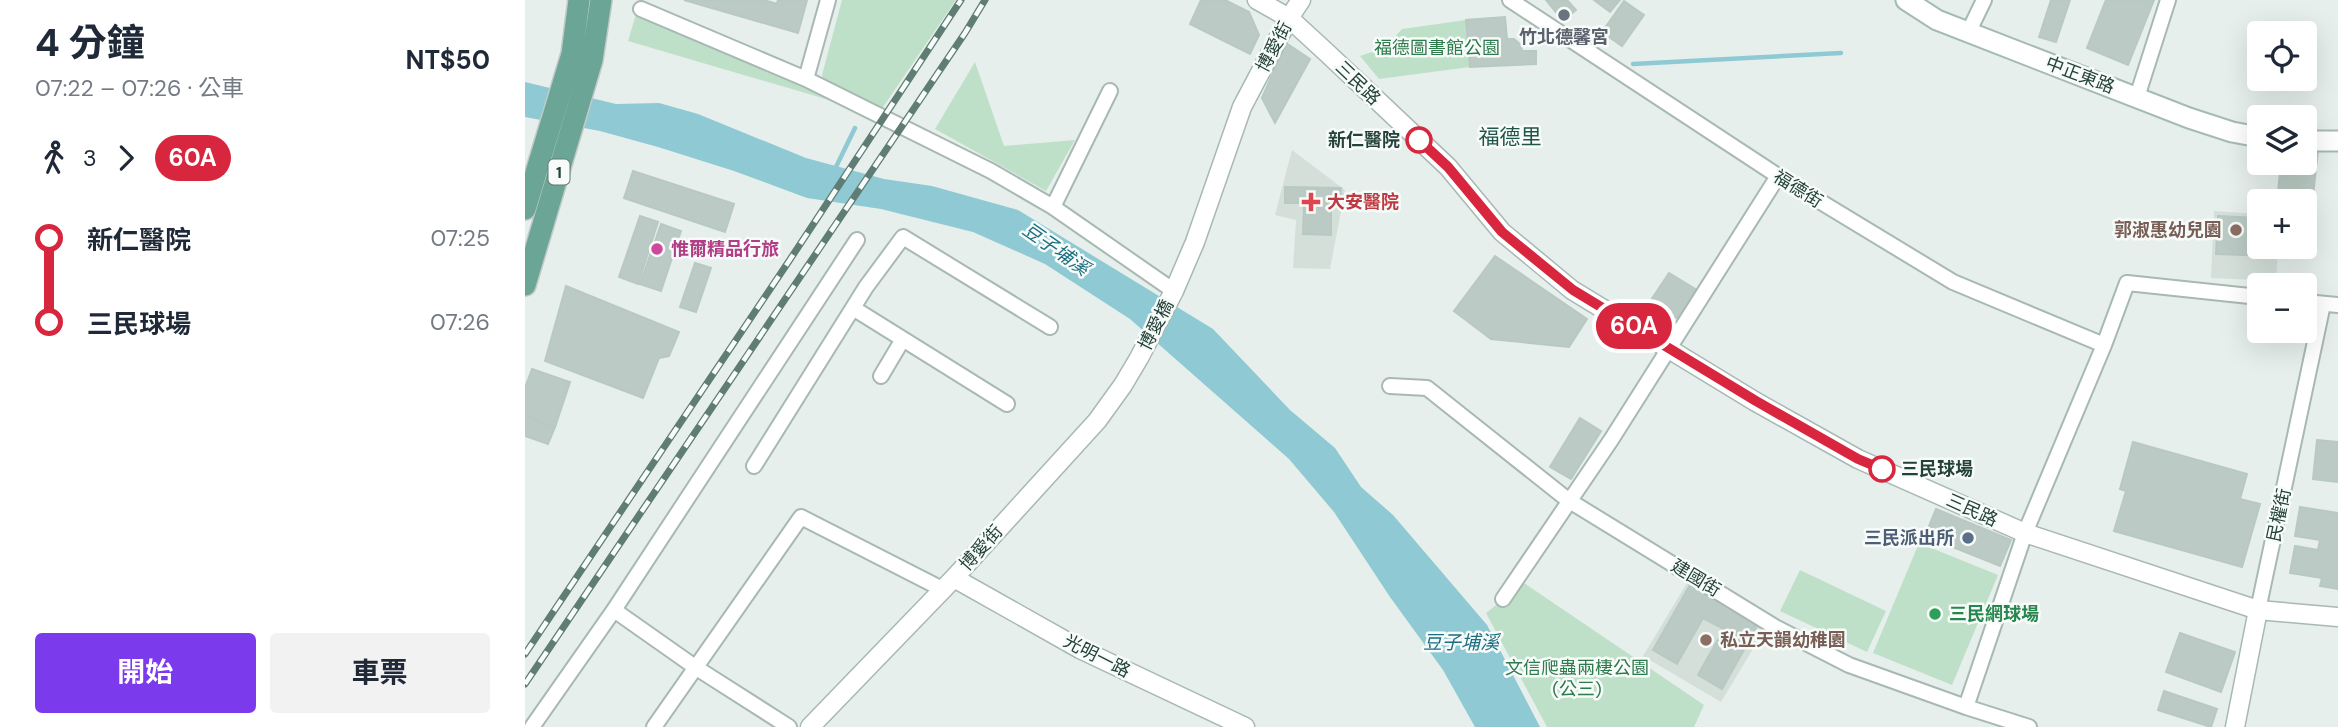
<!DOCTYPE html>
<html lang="zh-TW">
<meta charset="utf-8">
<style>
body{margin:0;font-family:"DM Sans","Noto Sans TC",sans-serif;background:#f2f2f3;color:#1f2937;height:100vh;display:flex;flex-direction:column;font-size:26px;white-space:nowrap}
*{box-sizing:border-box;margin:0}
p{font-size:23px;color:#747a83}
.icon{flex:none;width:38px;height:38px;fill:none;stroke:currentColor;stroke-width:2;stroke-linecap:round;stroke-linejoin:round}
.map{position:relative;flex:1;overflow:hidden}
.sheet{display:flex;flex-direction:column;background:#fff;width:525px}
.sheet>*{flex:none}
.badge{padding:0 14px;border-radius:23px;font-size:24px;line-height:46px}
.tools{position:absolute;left:1722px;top:21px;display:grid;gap:14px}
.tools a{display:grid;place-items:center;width:70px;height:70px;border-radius:7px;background:#fff;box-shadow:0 7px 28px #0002;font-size:35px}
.map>.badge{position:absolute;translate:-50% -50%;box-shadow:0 0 0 4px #fff}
.legs{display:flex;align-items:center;gap:10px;height:77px;padding:0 35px;font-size:23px}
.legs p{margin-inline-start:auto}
.overview{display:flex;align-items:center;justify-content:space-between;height:119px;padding:0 35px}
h1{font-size:38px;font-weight:700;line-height:52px}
.action{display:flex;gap:14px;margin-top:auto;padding:14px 35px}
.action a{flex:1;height:80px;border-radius:7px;background:#7c3aed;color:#fff;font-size:28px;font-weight:700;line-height:80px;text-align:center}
.action a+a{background:#f2f2f3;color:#1f2937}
ul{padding:0 35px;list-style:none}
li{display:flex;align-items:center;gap:24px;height:84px;font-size:26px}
li i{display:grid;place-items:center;width:10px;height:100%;margin:0 9px;background:currentColor}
li i::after{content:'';width:18px;height:18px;margin:-9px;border:5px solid;border-radius:50%;background:#fff}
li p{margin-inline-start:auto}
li:first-child i{background:linear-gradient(#0000 50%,currentColor 0)}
li:last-child i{background:linear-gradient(currentColor 50%,#0000 0)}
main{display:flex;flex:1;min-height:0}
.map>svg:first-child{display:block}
</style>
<main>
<section class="sheet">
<div class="overview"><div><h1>4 分鐘</h1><p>07:22 – 07:26 · 公車</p></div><b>NT$50</b></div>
<div class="legs"><svg class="icon" aria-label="walk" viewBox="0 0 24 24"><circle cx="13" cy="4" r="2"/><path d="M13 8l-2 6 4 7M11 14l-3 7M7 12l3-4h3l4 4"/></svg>3<svg class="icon" aria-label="forward" viewBox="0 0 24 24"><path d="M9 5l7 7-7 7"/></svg><b class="badge" style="background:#d7263d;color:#fff">60A</b></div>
<ul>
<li><i style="color:#d7263d"></i><b>新仁醫院</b><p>07:25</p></li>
<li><i style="color:#d7263d"></i><b>三民球場</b><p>07:26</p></li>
</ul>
<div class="action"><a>開始</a><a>車票</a></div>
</section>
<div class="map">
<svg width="1813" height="727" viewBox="0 0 1813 727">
<rect width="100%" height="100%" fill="#e6efeb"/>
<path fill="#d4dfda" d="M 767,150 L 820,190 L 805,269 L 768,268 L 771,220 L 750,215 Z
M 1689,211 L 1734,214 L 1734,247 L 1753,247 L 1751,281 L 1686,278 Z
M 1165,578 L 1243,624 L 1196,702 L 1118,656 Z"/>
<path fill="#bfe0c8" d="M 317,0 L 431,0 L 356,110 L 301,86 L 297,75 Z
M 111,14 L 321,105 L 103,41 Z
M 941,20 L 945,67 L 854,79 L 835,56 L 859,48 L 877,29 Z
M 450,62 L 479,146 L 550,140 L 521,191 L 410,129 Z
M 1394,543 L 1473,575 L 1427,685 L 1348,653 Z
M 1275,570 L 1361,611 L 1342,652 L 1255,611 Z
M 999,583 L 1179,705 L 1169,727 L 1022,727 L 961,613 Z"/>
<path fill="#8ec9d4" d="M 0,82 L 91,104 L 134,103 L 173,114 L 281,158 L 359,179 L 407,186 L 493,210 L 688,329 L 765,410 L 810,448 L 836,487 L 868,515 L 962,625 L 1015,727 L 950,727 L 918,670 L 865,597 L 809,512 L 764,459 L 605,319 L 520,264 L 448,232 L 356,209 L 282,198 L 209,171 L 133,147 L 75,131 L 0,117 Z"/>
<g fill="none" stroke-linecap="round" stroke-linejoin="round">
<path stroke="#8ec9d4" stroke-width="4.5" d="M 1108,64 L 1316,53
M 310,169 L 330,128"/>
</g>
<path fill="#bbcac4" stroke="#b8c9c2" stroke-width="2" d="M 159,0 L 239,0 L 252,4 L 253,0 L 282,0 L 273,33 Z
M 676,0 L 700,0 L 724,12 L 734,35 L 725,54 L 665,24 Z
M 1021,0 L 1042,0 L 1051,10 L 1038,21 Z
M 1069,0 L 1095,0 L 1085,12 Z
M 1526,0 L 1545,0 L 1531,42 L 1514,37 Z
M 1581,0 L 1629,0 L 1603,65 L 1562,48 Z
M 1099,1 L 1119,15 L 1097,46 L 1077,32 Z
M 980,17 L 982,39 L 989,39 L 996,45 L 997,51 L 1011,51 L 1011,64 L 945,67 L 941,20 Z
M 761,43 L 785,59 L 750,123 L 737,98 Z
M 1780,149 L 1793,150 L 1786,214 L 1780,213 L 1780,201 L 1752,201 L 1756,163 L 1780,163 Z
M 108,171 L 209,204 L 200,232 L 99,198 Z
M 760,187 L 816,188 L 815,203 L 806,203 L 806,235 L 778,234 L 779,203 L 760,203 Z
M 115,216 L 133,222 L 113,284 L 94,277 Z
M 1693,216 L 1734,218 L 1734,247 L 1748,247 L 1747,256 L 1691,254 Z
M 136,224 L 156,231 L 136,291 L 115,284 Z
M 970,256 L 1062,319 L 1044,347 L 966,339 L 929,311 Z
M 170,263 L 186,268 L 171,312 L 155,307 Z
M 1144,273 L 1172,290 L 1153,319 L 1126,300 Z
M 41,286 L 154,332 L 144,356 L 134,358 L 118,398 L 20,361 Z
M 7,369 L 45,382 L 30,427 L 0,416 L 0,388 Z
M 0,416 L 30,427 L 23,444 L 0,436 Z
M 1055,418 L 1076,431 L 1046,479 L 1025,467 Z
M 1792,440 L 1813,442 L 1813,482 L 1788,479 Z
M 1608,442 L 1722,474 L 1715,499 L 1735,504 L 1717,567 L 1589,531 L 1601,491 L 1595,489 Z
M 1775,507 L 1813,513 L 1813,589 L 1795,586 L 1797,578 L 1765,573 L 1770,546 L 1793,550 L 1795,540 L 1770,536 Z
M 1411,509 L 1486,540 L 1475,566 L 1400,536 Z
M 1166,583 L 1235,621 L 1197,689 L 1173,675 L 1199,629 L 1178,618 L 1152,664 L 1128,650 Z
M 1655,633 L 1710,652 L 1696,692 L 1641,672 Z
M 1639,691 L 1692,709 L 1686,727 L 1633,710 Z"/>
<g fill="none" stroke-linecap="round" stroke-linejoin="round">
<defs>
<path id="minor" d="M 985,0 L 1253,176 L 1428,282 L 1579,345
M 116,9 L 281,79 L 466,171 L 528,207 L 649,291
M 1444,31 L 1459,0
M 281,79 L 303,0
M 1612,97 L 1643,0
M 528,207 L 585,91
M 1780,302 L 1813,305
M 328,308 L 482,404
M 356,376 L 378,339
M 865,386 L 902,388 L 1043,500 L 1250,627 L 1324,665 L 1441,707 L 1504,727
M 229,466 L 341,287 L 378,237 L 525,327
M 978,599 L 1086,440 L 1253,176
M 89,610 L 170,667 L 264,727
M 1733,610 L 1798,304
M 1441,707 L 1500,533 L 1579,345 L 1602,283 L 1734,297
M 7,727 L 89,610 L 332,240
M 129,727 L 276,517 L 417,589"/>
<path id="tertiary" d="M 732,0 L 764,18 L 801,52 L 923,167 L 977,232 L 1047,290 L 1231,402 L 1333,459 L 1500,533 L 1733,610 L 1813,617
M 429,578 L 555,649 L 720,727
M 285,727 L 429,578 L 572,421 L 598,385 L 614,358 L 649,291 L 670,242 L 717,107 L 764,18 L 776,0
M 1710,727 L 1733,610"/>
<path id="secondary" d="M 1381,0 L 1412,20 L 1664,118 L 1707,132 L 1734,137
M 1780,141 L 1813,141"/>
<path id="primary" d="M 0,209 L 47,54 L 54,0
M 0,285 L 67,60 L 76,0"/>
</defs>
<use href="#minor" stroke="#a8b8b2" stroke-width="18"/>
<use href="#tertiary" stroke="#a8b8b2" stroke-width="21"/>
<use href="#secondary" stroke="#a4bbb3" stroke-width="23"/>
<use href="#primary" stroke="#c2cac8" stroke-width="24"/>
<use href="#minor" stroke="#fff" stroke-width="14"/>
<use href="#tertiary" stroke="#fff" stroke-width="18"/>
<use href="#secondary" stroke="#fff" stroke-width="19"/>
<use href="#primary" stroke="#6aa596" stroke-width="21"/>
<defs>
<path id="rail" d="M 0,654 L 264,261 L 436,0
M 0,684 L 440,33 L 460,0"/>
</defs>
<use href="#rail" stroke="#5f7d75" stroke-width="7"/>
<use href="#rail" stroke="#f7fbf9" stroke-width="4.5" stroke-dasharray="13" stroke-linecap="butt"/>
</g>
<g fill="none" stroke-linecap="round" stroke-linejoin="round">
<defs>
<path id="line-1" d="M 894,140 L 923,167 L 977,232 L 1048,290 L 1231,401 L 1333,459 L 1357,469"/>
</defs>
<use href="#line-1" stroke="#fff" stroke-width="16"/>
<use href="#line-1" stroke="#d7263d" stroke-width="10"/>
</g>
<circle fill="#6b7280" stroke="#f7fbf9" stroke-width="2.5" cx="1039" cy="15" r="7"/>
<g fill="#fff" stroke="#d7263d" stroke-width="3.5">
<circle cx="894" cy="140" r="12"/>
<circle cx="1357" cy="469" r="12"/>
</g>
<path fill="#e0444e" stroke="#f7fbf9" stroke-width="2.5" d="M782.5 191.5h7v7h7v7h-7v7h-7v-7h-7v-7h7z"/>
<g fill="#8d6e63" stroke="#f7fbf9" stroke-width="2.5">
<circle cx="1711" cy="230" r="7"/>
<circle cx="1181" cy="640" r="7"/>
</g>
<circle fill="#d1479c" stroke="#f7fbf9" stroke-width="2.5" cx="132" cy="249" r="7"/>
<circle fill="#5c6f8a" stroke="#f7fbf9" stroke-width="2.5" cx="1443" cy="538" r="7"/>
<circle fill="#2e9e5b" stroke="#f7fbf9" stroke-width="2.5" cx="1410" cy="614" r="7"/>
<g text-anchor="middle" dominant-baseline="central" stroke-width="5" stroke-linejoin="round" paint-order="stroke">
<rect fill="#f7fbf9" stroke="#637a73" stroke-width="2" x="23.5" y="159.5" width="21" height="25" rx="5"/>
<g font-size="16" font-weight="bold" fill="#24423a">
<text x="34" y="172">1</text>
</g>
<g font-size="18" font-weight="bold" fill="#5b616d" stroke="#f7fbf9">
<text x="1039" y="37">竹北德馨宮</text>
</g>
<g font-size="18" fill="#24423a" stroke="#f7fbf9">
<text transform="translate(749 47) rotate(-62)">博愛街</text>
<text transform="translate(1555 75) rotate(21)">中正東路</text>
<text transform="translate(833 83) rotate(44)">三民路</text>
<text transform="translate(1273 189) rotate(32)">福德街</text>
<text transform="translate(631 325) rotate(-63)">博愛橋</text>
<text transform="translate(1447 510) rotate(24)">三民路</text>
<text transform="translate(1754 515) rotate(-78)">民權街</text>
<text transform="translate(456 548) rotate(-48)">博愛街</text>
<text transform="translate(1171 578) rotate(31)">建國街</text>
<text transform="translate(572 656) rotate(27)">光明一路</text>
</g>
<g font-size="18" fill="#2d7a4b" stroke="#f7fbf9">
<text x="912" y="48">福德圖書館公園</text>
<text x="1052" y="668">文信爬蟲兩棲公園<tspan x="1052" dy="21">(公三)</tspan></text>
</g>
<g font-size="18" font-weight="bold" fill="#24423a" stroke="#f7fbf9" text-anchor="end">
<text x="875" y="140">新仁醫院</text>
<text x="1376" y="469" text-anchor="start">三民球場</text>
</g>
<g font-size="18" font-weight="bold" fill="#be3a42" stroke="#f7fbf9" text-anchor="start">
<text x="802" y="202">大安醫院</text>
</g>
<g font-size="18" font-weight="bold" fill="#785e54" stroke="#f7fbf9" text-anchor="end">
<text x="1697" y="230">郭淑惠幼兒園</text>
<text x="1195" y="640" text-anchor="start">私立天韻幼稚園</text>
</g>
<g font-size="18" font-weight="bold" fill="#b23c85" stroke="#f7fbf9" text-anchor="start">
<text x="146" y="249">惟爾精品行旅</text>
</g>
<g font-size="18" font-weight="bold" fill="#4e5e75" stroke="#f7fbf9" text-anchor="end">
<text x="1429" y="538">三民派出所</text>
</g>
<g font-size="18" font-weight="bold" fill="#27864d" stroke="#f7fbf9" text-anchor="start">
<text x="1424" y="614">三民網球場</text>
</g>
<g font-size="19" font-style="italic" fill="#1c6f80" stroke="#f7fbf9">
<text transform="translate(531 249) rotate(35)">豆子埔溪</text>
<text x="936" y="642">豆子埔溪</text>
</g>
<g font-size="21" fill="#1f5548" stroke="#f7fbf9">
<text x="985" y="137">福德里</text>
</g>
</g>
</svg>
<div class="tools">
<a><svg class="icon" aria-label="locate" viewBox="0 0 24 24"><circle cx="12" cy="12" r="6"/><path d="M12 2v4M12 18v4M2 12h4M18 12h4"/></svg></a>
<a><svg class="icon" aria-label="layers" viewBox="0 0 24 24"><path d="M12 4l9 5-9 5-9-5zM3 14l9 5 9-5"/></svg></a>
<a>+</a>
<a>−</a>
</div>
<b class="badge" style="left:1109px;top:326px;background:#d7263d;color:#fff">60A</b>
</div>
</main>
